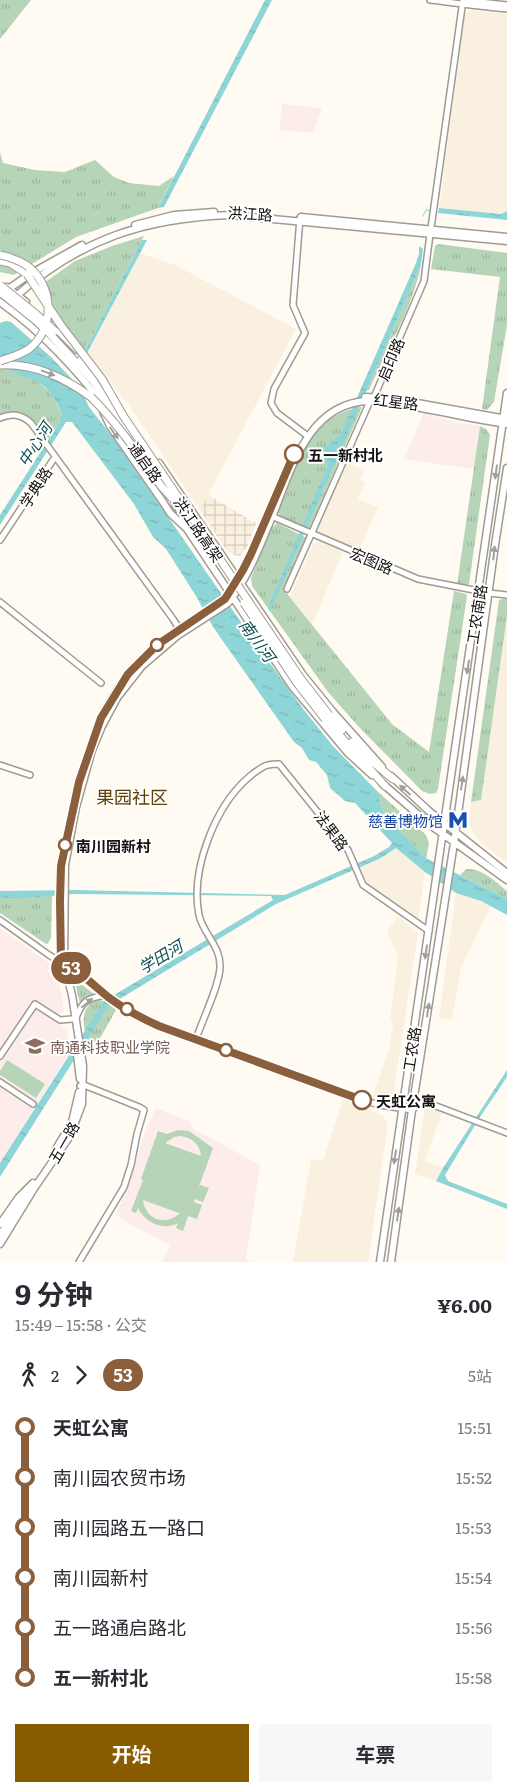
<!DOCTYPE html>
<html lang="zh">
<meta charset="utf-8">
<style>
body{margin:0;font-family:Literata,"Noto Sans SC",serif;background:#f7f7f7;color:#2b2b33;height:100vh;display:flex;flex-direction:column;font-size:19px;white-space:nowrap}
*{box-sizing:border-box;margin:0}
p{font-size:16px;color:#7c7c81}
.icon{flex:none;width:28px;height:28px;fill:none;stroke:currentColor;stroke-width:2;stroke-linecap:round;stroke-linejoin:round}
.map{position:relative;height:1262px;overflow:hidden}
.sheet{display:flex;flex-direction:column;background:#fff;flex:1}
.sheet>*{flex:none}
.badge{padding:0 10px;border-radius:16px;font-size:18px;line-height:32px}
.map>.badge{position:absolute;translate:-50% -50%;box-shadow:0 0 0 2px #fff}
.legs{display:flex;align-items:center;gap:8px;height:55px;padding:0 15px;font-size:16px}
.legs p{margin-inline-start:auto}
.head{display:flex;align-items:center;justify-content:space-between;height:85px;padding:0 15px}
h1{font-size:28px;font-weight:700;line-height:38px}
.button{display:flex;gap:10px;margin-top:auto;padding:10px 15px}
.button a{flex:1;height:58px;border-radius:0px;background:#8a5c01;color:#fff;font-size:20px;font-weight:700;line-height:58px;text-align:center}
.button a+a{background:#f7f7f7;color:#2b2b33}
ul{padding:0 15px;list-style:none}
li{display:flex;align-items:center;gap:18px;height:50px;font-size:19px}
li i{display:grid;place-items:center;width:8px;height:100%;margin:0 6px;background:currentColor}
li i::after{content:'';width:12px;height:12px;margin:-6px;border:4px solid;border-radius:50%;background:#fff}
li p{margin-inline-start:auto}
li:first-child i{background:linear-gradient(#0000 50%,currentColor 0)}
li:last-child i{background:linear-gradient(currentColor 50%,#0000 0)}
.map>svg:first-child{display:block}
</style>
<div class="map">
<svg width="507" height="1262" viewBox="0 0 507 1262">
<defs>
<pattern id="industrial-grid" width="8" height="8" patternUnits="userSpaceOnUse" patternTransform="scale(1.25)"><rect width="8" height="8" fill="#f9f0e0"/><path d="M0 4h8M4 0v8" fill="none" stroke="#d5cdbf"/></pattern>
<pattern id="grass-tufts" width="24" height="20" patternUnits="userSpaceOnUse" patternTransform="scale(1.25)"><rect width="24" height="20" fill="#b6d4b8"/><path d="M3 7l-1-3M5 7V3M7 7l1-3M15 17l-1-3M17 17v-4M19 17l1-3" fill="none" stroke="#9cb59d"/></pattern>
<pattern id="water-ripples" width="26" height="14" patternUnits="userSpaceOnUse" patternTransform="scale(1.25)"><rect width="26" height="14" fill="#8ed5d7"/><path d="M2 4q2-2 4 0t4 0M15 11q2-2 4 0t4 0" fill="none" stroke="#7ab6b7"/></pattern>
</defs>
<rect width="100%" height="100%" fill="#fffbf3"/>
<path fill="#f9f0e0" d="M 470,10 L 507,14 L 507,211 L 501,214 L 439,208 L 465,14 Z
M 140,253 L 175,265 L 296,329 L 200,510 L 130,407 L 87,353 Z
M 345,462 L 364,470 L 360,480 L 365,483 L 358,499 L 378,507 L 359,551 L 319,533 L 316,529 Z
M 318,541 L 343,552 L 312,625 L 290,597 L 312,546 Z
M 507,616 L 507,863 L 480,842 L 471,828 L 469,818 L 471,802 L 481,800 Z
M 396,848 L 425,872 L 418,922 L 363,882 L 357,868 L 381,858 Z
M 456,893 L 470,897 L 491,906 L 461,968 L 452,1020 L 439,1018 Z
M 398,916 L 418,933 L 393,1095 L 389,1100 L 383,1102 L 372,1099 L 389,1049 L 393,1025 L 390,1020 L 398,956 L 387,931 Z
M 343,1099 L 382,1115 L 388,1123 L 368,1262 L 293,1262 L 311,1160 L 323,1161 Z
M 425,1107 L 442,1112 L 425,1161 L 443,1168 L 436,1181 L 415,1174 Z"/>
<path fill="url(#industrial-grid)" d="M 208,495 L 256,523 L 247,547 L 240,556 L 234,555 L 227,551 L 200,510 Z"/>
<path fill="#fdedea" d="M 282,104 L 322,108 L 313,133 L 279,130 Z
M 0,928 L 49,963 L 56,971 L 62,995 L 64,1012 L 59,1014 L 61,1027 L 67,1031 L 71,1051 L 0,1163 Z
M 156,1108 L 189,1121 L 194,1129 L 260,1165 L 246,1259 L 251,1262 L 162,1262 L 170,1245 L 122,1220 L 116,1214 L 131,1179 L 147,1126 Z"/>
<path fill="#fdede9" d="M 424,413 L 451,421 L 480,426 L 474,469 L 404,459 Z"/>
<path fill="url(#grass-tufts)" d="M 31,0 L 0,39 L 0,0 Z
M 0,152 L 3,163 L 35,170 L 65,172 L 95,160 L 114,177 L 129,183 L 159,186 L 174,176 L 158,208 L 76,237 L 14,275 L 0,272 Z
M 144,236 L 85,350 L 61,321 L 42,303 L 36,294 L 37,288 L 75,261 L 112,246 Z
M 438,244 L 507,253 L 507,325 L 494,402 L 487,410 L 482,409 L 500,277 L 431,269 L 435,246 Z
M 421,265 C 413,307 386,351 369,390 L 366,391 Z
M 0,357 L 8,363 L 13,372 L 37,381 L 44,387 L 52,395 L 62,414 L 58,425 L 47,441 L 37,427 L 25,417 L 0,417 Z
M 362,407 L 310,528 L 308,529 L 280,516 L 278,512 C 296,468 307,415 362,407 Z
M 480,426 L 486,429 L 490,435 L 469,584 L 465,586 L 457,585 Z
M 277,523 L 307,538 L 284,590 L 392,724 L 429,752 L 454,591 L 466,594 L 467,596 L 438,789 L 436,793 L 430,794 L 422,791 L 359,727 L 328,692 L 252,586 L 251,578 L 272,528 Z
M 507,598 L 507,616 L 481,800 L 471,802 L 499,600 Z
M 377,791 L 426,835 L 429,843 L 426,858 L 407,839 L 383,812 Z
M 466,869 C 482,868 495,881 507,891 L 507,899 L 460,875 Z
M 52,895 L 51,938 L 48,943 L 46,944 L 0,913 L 0,898 L 27,898 Z
M 77,981 L 94,994 L 88,996 L 80,1004 L 75,982 Z
M 99,1000 L 104,1001 L 116,1010 L 91,1054 C 86,1037 74,1006 99,1000 Z"/>
<path fill="#b6d4b8" fill-rule="evenodd" d="M 7,1060 L 45,1084 L 36,1098 L 0,1075 L 0,1071 Z
M 178,1130 L 189,1131 L 213,1148 L 197,1192 L 200,1185 L 209,1188 L 203,1202 L 194,1199 L 194,1202 L 202,1205 L 197,1219 L 188,1216 L 183,1231 L 176,1228 L 178,1223 C 162,1231 146,1223 138,1208 L 136,1213 L 131,1211 L 143,1180 L 141,1179 L 158,1131 L 167,1134 ZM 181,1136 C 192,1138 200,1144 201,1156 L 165,1143 L 174,1137 ZM 143,1200 L 179,1213 L 180,1213 C 165,1227 145,1219 143,1200 Z"/>
<path fill="url(#water-ripples)" d="M 265,0 L 272,0 L 164,207 L 158,208 Z
M 439,208 L 501,214 L 507,211 L 507,220 L 438,213 Z
M 142,240 L 147,240 L 87,353 L 85,350 Z
M 419,246 L 423,249 L 421,265 L 270,612 L 268,608 L 328,465 L 323,454 L 325,447 L 341,434 L 416,263 L 419,254 Z
M 6,321 L 11,322 L 51,357 L 71,378 L 80,388 L 89,407 L 114,439 L 259,648 L 304,710 L 332,745 L 377,791 L 383,812 L 393,824 L 426,858 L 507,899 L 507,915 L 481,901 L 456,893 L 425,872 L 396,848 L 381,858 L 276,904 L 108,1006 L 0,1177 L 0,1163 L 104,1001 L 273,900 L 271,896 L 75,894 L 27,898 L 0,898 L 0,891 L 75,890 L 285,895 L 374,856 L 389,847 L 392,843 L 355,803 L 345,801 L 330,788 L 327,775 L 316,762 L 309,760 L 302,748 L 294,742 L 213,627 L 196,596 L 166,549 L 153,537 L 134,504 L 72,422 L 66,422 L 0,525 L 0,515 L 58,425 L 62,414 C 56,400 47,384 31,379 C 26,377 21,377 16,374 C 9,370 7,361 0,357 L 0,323 Z
M 507,1070 L 507,1077 L 480,1117 L 445,1175 L 448,1181 L 507,1204 L 507,1209 L 436,1181 L 443,1168 Z"/>
<g fill="none" stroke-linecap="round" stroke-linejoin="round">
<path stroke="#8ed5d7" stroke-width="1" d="M 423,216 L 426,210 L 432,211"/>
<defs>
<path id="minor" d="M 430,0 C 456,3 481,7 507,9
M 463,3 L 471,1 L 507,5
M 300,218 L 293,305 L 305,333 L 274,389 L 271,403 L 277,413 L 305,434
M 431,228 L 463,0
M 0,418 C 12,413 21,414 31,423 L 173,619 L 180,630
M 269,515 L 418,579 L 479,591
M 0,540 L 53,460
M 287,589 L 370,401 L 374,397 L 424,281 L 430,234
M 489,593 L 507,595
M 0,602 L 101,683
M 0,765 L 30,775
M 0,920 L 49,955 L 75,971 L 119,1004 L 140,1017 L 159,1026 L 362,1100 L 380,1105 L 412,1110 L 423,1101 L 507,1133
M 76,1018 C 82,1001 88,998 105,995
M 196,1039 C 202,1021 220,984 220,967 C 221,946 203,934 199,915 C 190,870 215,806 249,777 C 254,773 262,766 268,765 C 272,764 276,764 279,764 L 348,850 L 363,885 L 429,931
M 0,1056 L 35,1004 L 60,1020 L 72,1019
M 0,1082 L 33,1104
M 79,1262 L 124,1187 L 131,1165 L 137,1134 L 144,1110 L 139,1107 L 84,1085 L 80,1086"/>
<path id="major" d="M 301,217 L 507,237
M 135,225 L 174,215 L 214,212
M 7,287 L 26,302
M 7,290 L 30,274 L 82,245
M 15,297 C 80,239 145,218 231,215 L 507,241
M 0,302 C 44,333 80,373 112,416
M 52,325 L 77,350
M 365,397 L 400,399
M 417,403 L 507,419
M 103,411 L 110,426 L 163,502 L 170,513 L 186,528
M 159,463 L 303,675 L 333,712 L 382,767
M 175,504 L 182,514 L 187,529 L 292,686 L 348,753 L 372,775
M 96,730 C 112,689 142,653 179,629 C 190,622 219,606 226,598 C 238,583 246,564 254,548
M 391,776 L 429,811 L 507,873
M 382,783 L 429,824 L 507,880
M 60,918 L 61,868
M 76,1047 L 80,1079
M 56,1149 L 72,1122 L 79,1092
M 0,1224 L 19,1197 L 33,1183
M 0,1235 L 26,1195
M 0,1244 L 35,1187 L 70,1136 L 82,1104 L 83,1066 L 72,995 L 64,964 L 65,865 L 76,807 L 92,750 L 102,726 L 117,698 L 142,666 L 177,636 L 228,603 C 249,577 261,543 274,512 C 292,466 310,403 368,401 C 386,400 404,404 421,408 C 450,413 478,420 507,424
M 380,1262 L 507,393
M 391,1262 L 412,1110 L 454,843 L 495,545 L 507,468"/>
<path id="highway" d="M 0,261 L 10,263 L 27,274
M 49,333 L 94,382 L 156,474
M 81,360 L 96,378
M 0,365 C 33,363 65,378 91,397
M 329,715 L 342,730
M 325,719 L 385,786
M 352,742 L 368,758 L 393,779"/>
</defs>
<use href="#minor" stroke="#9f9b92" stroke-width="8"/>
<use href="#major" stroke="#9f9b92" stroke-width="9"/>
<use href="#highway" stroke="#9f9b92" stroke-width="9"/>
<use href="#minor" stroke="#fff" stroke-width="5"/>
<use href="#major" stroke="#fff" stroke-width="6"/>
<use href="#highway" stroke="#fff" stroke-width="7"/>
<defs>
<path id="highway-bridge" d="M 0,255 C 9,257 18,260 26,265 C 54,284 56,328 29,349 C 20,355 10,358 0,361
M 27,274 L 60,324 L 102,379 L 124,417 L 301,679 L 329,715
M 0,285 L 36,314 L 55,331
M 0,292 L 34,319 L 49,333
M 91,397 C 119,425 138,454 161,486 C 167,493 174,499 179,507
M 244,603 L 297,683 L 325,719"/>
</defs>
<use href="#highway-bridge" stroke="#9f9b92" stroke-width="9" stroke-linecap="butt"/>
<use href="#highway-bridge" stroke="#fff" stroke-width="7"/>
</g>
<defs><path id="oneway-solid" d="M-6-.8H1V-3.2L6.5 0L1 3.2V.8H-6Z" transform="scale(1.25)"/></defs>
<g fill="#a1a09f">
<use href="#oneway-solid" transform="translate(48 373) rotate(20)"/>
<use href="#oneway-solid" transform="translate(114 433) rotate(55)"/>
<use href="#oneway-solid" transform="translate(496 472) rotate(98)"/>
<use href="#oneway-solid" transform="translate(494 553) rotate(-84)"/>
<use href="#oneway-solid" transform="translate(468 667) rotate(99)"/>
<use href="#oneway-solid" transform="translate(462 783) rotate(-82)"/>
<use href="#oneway-solid" transform="translate(405 790) rotate(-138)"/>
<use href="#oneway-solid" transform="translate(426 952) rotate(98)"/>
<use href="#oneway-solid" transform="translate(87 1003) rotate(-40)"/>
<use href="#oneway-solid" transform="translate(428 1010) rotate(-81)"/>
<use href="#oneway-solid" transform="translate(395 1157) rotate(99)"/>
<use href="#oneway-solid" transform="translate(398 1214) rotate(-82)"/>
</g>
<g fill="none" stroke-linecap="round" stroke-linejoin="round">
<defs>
<path id="line-1" d="M 294,454 L 251,554 L 243,570 L 225,599 L 157,645 L 128,674 L 101,718 L 79,782 L 61,866 L 60,901 L 61,962 C 79,970 93,985 108,997 C 124,1009 141,1018 159,1026 L 362,1100"/>
</defs>
<use href="#line-1" stroke="#fff" stroke-width="11"/>
<use href="#line-1" stroke="#8b5e3c" stroke-width="8"/>
</g>
<defs>
<symbol id="metro-bare" viewBox="-9 -9 18 18"><path d="M-5.5 5V-5H-3L0 0L3-5H5.5V5H3V-.5L0 4L-3-.5V5Z" fill="#1a4fb4" stroke="#fff" stroke-width="2.5" paint-order="stroke"/></symbol>
<symbol id="university-bare" viewBox="-9 -9 18 18"><path d="M0-5L7-2L0 1L-7-2ZM-4 1L0 2.5L4 1V4Q0 6-4 4Z" fill="#8d6e63" stroke="#fff" stroke-width="2.5" paint-order="stroke"/></symbol>
</defs>
<g fill-rule="evenodd">
<use href="#metro-bare" x="444" y="806" width="28" height="28"/>
<use href="#university-bare" x="21" y="1032" width="28" height="28"/>
</g>
<g fill="#fff" stroke="#8b5e3c" stroke-width="2.5">
<circle cx="294" cy="454" r="9"/>
<circle cx="157" cy="645" r="6"/>
<circle cx="65" cy="845" r="6"/>
<circle cx="127" cy="1009" r="6"/>
<circle cx="226" cy="1050" r="6"/>
<circle cx="362" cy="1100" r="9"/>
</g>
<g text-anchor="middle" dominant-baseline="central" stroke-width="4" stroke-linejoin="round" paint-order="stroke">
<g font-size="15" fill="#14120f" stroke="#fff">
<text transform="translate(250 213) rotate(3)">洪江路</text>
<text transform="translate(390 359) rotate(-67)">启印路</text>
<text transform="translate(396 401) rotate(7)">红星路</text>
<text transform="translate(146 462) rotate(55)">通启路</text>
<text transform="translate(35 487) rotate(-57)">学典路</text>
<text transform="translate(199 529) rotate(56)">洪江路高架</text>
<text transform="translate(372 560) rotate(23)">宏图路</text>
<text transform="translate(476 614) rotate(-81)">工农南路</text>
<text transform="translate(332 830) rotate(53)">法果路</text>
<text transform="translate(411 1049) rotate(-81)">工农路</text>
<text transform="translate(63 1142) rotate(-60)">五一路</text>
</g>
<g font-size="15" font-weight="bold" fill="#14120f" stroke="#fff" text-anchor="start">
<text x="308" y="454">五一新村北</text>
<text x="76" y="845">南川园新村</text>
<text x="376" y="1100">天虹公寓</text>
</g>
<g font-size="15" fill="#164399" stroke="#fff" text-anchor="end">
<text x="443" y="820">慈善博物馆</text>
</g>
<g font-size="15" fill="#785e54" stroke="#fff" text-anchor="start">
<text x="50" y="1046">南通科技职业学院</text>
</g>
<g font-size="16" font-style="italic" fill="#115052" stroke="#fff">
<text transform="translate(34 444) rotate(-57)">中心河</text>
<text transform="translate(258 640) rotate(54)">南川河</text>
<text transform="translate(160 956) rotate(-31)">学田河</text>
</g>
<g font-size="18" fill="#614008" stroke="#fff">
<text x="132" y="796">果园社区</text>
</g>
</g>
</svg>
<b class="badge" style="left:71px;top:968px;background:#8b5e3c;color:#fff">53</b>
</div>
<section class="sheet">
<div class="head"><div><h1>9 分钟</h1><p>15:49 – 15:58 · 公交</p></div><b>¥6.00</b></div>
<div class="legs"><svg class="icon" aria-label="walk" viewBox="0 0 24 24"><circle cx="13" cy="4" r="2"/><path d="M13 8l-2 6 4 7M11 14l-3 7M7 12l3-4h3l4 4"/></svg>2<svg class="icon" aria-label="forward" viewBox="0 0 24 24"><path d="M9 5l7 7-7 7"/></svg><b class="badge" style="background:#8b5e3c;color:#fff">53</b><p>5站</p></div>
<ul>
<li><i style="color:#8b5e3c"></i><b>天虹公寓</b><p>15:51</p></li>
<li><i style="color:#8b5e3c"></i><span>南川园农贸市场</span><p>15:52</p></li>
<li><i style="color:#8b5e3c"></i><span>南川园路五一路口</span><p>15:53</p></li>
<li><i style="color:#8b5e3c"></i><span>南川园新村</span><p>15:54</p></li>
<li><i style="color:#8b5e3c"></i><span>五一路通启路北</span><p>15:56</p></li>
<li><i style="color:#8b5e3c"></i><b>五一新村北</b><p>15:58</p></li>
</ul>
<div class="button"><a>开始</a><a>车票</a></div>
</section>
